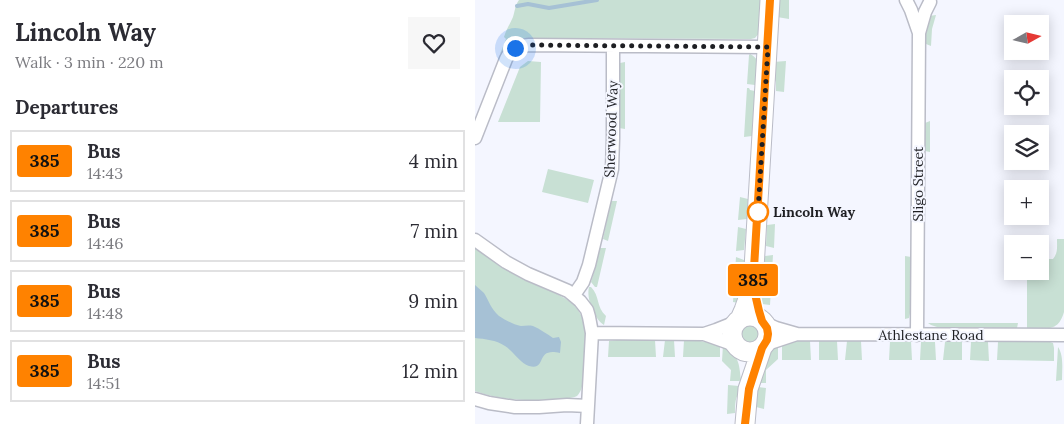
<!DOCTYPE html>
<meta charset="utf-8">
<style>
body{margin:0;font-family:Lora,serif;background:#f7f7f7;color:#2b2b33;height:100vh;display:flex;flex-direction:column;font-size:19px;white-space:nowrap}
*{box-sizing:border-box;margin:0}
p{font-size:16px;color:#7c7c81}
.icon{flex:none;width:28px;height:28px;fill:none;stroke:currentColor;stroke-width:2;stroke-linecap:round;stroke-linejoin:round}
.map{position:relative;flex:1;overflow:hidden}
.drawer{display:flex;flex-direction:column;background:#fff;width:475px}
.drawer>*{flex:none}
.badge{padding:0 10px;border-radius:4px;font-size:18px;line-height:32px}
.needle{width:32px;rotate:82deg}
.buttons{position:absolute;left:529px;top:15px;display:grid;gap:10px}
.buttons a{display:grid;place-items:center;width:45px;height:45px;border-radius:0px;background:#fff;box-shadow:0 2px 12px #0003;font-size:25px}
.you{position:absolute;width:25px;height:25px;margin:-12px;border:4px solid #fff;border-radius:50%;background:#1a73e8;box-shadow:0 0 0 8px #1a73e833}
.map>.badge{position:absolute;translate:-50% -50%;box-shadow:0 0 0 2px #fff}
h2{padding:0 15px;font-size:19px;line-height:45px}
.round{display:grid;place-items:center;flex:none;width:52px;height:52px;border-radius:0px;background:#f7f7f7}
.overview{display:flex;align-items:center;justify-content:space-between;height:85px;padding:0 15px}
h1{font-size:24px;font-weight:700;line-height:38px}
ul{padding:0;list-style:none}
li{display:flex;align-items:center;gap:15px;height:62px;margin:0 10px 8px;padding:0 5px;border:2px solid #e1e1e2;border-radius:0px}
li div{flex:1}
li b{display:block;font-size:19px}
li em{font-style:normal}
li .badge{min-width:55px;font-weight:700;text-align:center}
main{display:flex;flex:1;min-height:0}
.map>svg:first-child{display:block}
</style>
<main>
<section class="drawer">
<div class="overview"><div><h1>Lincoln Way</h1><p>Walk · 3 min · 220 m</p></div><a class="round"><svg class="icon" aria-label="heart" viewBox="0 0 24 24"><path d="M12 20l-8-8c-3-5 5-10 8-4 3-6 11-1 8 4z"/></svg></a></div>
<h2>Departures</h2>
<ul>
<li><span class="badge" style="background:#ff8200;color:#111">385</span><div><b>Bus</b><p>14:43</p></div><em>4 min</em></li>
<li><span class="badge" style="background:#ff8200;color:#111">385</span><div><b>Bus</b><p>14:46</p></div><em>7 min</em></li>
<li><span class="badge" style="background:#ff8200;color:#111">385</span><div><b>Bus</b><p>14:48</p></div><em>9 min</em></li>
<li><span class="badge" style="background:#ff8200;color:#111">385</span><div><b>Bus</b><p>14:51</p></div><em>12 min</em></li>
</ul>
</section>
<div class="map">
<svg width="589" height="424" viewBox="0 0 589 424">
<rect width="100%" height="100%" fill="#f4f6ff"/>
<path fill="#c8e0d4" d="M 44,0 L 289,0 L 285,32 L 280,38 L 276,39 L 49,38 C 38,40 31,45 25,54 L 31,39 L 29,37 C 31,30 35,24 38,17 C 40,11 40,5 44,0 Z
M 304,0 L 314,0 L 314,19 L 302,17 Z
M 461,15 L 457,29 L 456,46 L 451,44 L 451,27 L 454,16 Z
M 275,54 C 290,62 281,73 280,85 L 272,84 L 274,55 Z
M 53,61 L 66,62 L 65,122 L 23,122 L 45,67 Z
M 311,61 L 309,92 L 301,91 L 301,82 L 298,75 L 298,62 Z
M 150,62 L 150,129 L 144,128 L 144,69 L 145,63 Z
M 272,88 L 274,88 L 275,90 L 280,91 L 277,133 L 277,136 L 269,137 Z
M 455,121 L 455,152 L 450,151 L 450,123 Z
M 73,169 L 119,180 L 113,203 L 67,192 Z
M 265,197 L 273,199 L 272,219 L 263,220 Z
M 136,201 L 142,201 L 133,241 L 128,239 Z
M 300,224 L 299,248 L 291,246 L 292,225 Z
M 263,227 L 271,229 L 269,250 L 261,251 Z
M 582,239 L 589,239 L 589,312 C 583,333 571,328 552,328 L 552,271 L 565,271 L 565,259 L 578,259 C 583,253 582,247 582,239 Z
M 0,248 C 14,258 27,268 42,276 C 51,281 61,285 70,289 C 87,296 102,302 108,320 C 114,338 109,363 108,382 C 107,387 106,392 102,396 C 96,399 88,398 82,399 C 52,401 29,401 0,391 Z
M 125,248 L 131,248 L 122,287 L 120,287 L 116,282 L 120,269 Z
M 298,255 L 295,305 L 286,304 C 283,288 289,272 290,256 Z
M 430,256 L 436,257 L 435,313 L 434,318 L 430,319 Z
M 261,257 L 269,260 L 269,273 L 272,280 L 264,303 L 258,302 Z
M 114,287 L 116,287 C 125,296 121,307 131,316 L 129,325 C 119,319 111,298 114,287 Z
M 453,323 L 543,323 L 542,328 L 462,327 L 456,325 Z
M266 334a9 9 0 1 1 18 0a9 9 0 1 1-18 0Z
M 142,340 L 180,340 L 181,357 L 133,357 L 134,341 Z
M 190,340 L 199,340 L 200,357 L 188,357 Z
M 209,340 L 225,341 L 243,344 L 245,347 L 245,357 L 208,357 Z
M 316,341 L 335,341 L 336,360 L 307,360 L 307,345 Z
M 344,341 L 362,341 L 363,360 L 344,360 Z
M 372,341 L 386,341 L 387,360 L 370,360 Z
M 415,341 L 436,341 L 437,360 L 414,360 Z
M 446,342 L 460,342 L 461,360 L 445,360 Z
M 470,342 L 487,342 L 487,360 L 468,360 Z
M 496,342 L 513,342 L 514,361 L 495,360 Z
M 523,342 L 575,342 L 578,343 L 579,348 L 579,361 L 522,360 Z
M 248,345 C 264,355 264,363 266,380 L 264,381 L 255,381 L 256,370 L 247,361 Z
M 297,346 L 303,347 L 303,359 L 291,370 L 291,383 L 283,383 Z
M 583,347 C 589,356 587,369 587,380 L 581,381 Z
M 253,385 L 264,386 L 266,388 L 266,390 C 260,396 260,405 260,413 L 252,414 Z
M 283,387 L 291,388 L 289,409 L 281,407 Z"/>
<path fill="#a6c1d5" d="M 0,285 C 3,288 6,290 9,293 C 14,301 16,309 24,316 C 30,320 39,325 46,326 C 50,326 53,325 58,326 C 65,329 72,334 78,338 L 84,337 L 86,342 L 85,353 C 59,347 73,371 54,366 C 45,363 38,351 30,346 C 21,340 10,339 0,338 Z"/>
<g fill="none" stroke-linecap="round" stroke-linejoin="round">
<path stroke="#a6c1d5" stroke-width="4" d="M 42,6 L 53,4 L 74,8 L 122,0"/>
<defs>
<path id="street" d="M 431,0 L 436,10 L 444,33
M 0,138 L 31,59 C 36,49 43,46 54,45 L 293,47
M 0,240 L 31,262 L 53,274 L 93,291 L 105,301 L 112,310 L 114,317 L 117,333 L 112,424
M 99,295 L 108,282 L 114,265 L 137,169 L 138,138 L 138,46
M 290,323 L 301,328 L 322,334
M 117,333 L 229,334 L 241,330 L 261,322
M 229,334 L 260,345
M 442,335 L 444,33 L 450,12 L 455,2
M 289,345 L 322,334 L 589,335
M 0,399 L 14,403 L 40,407 L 64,407 L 92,405 L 113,406"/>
<path id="secondary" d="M257 334a18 18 0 1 1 36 0a18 18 0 1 1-36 0Z
M 265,319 L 269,310 L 278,285 L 295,0
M 270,424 L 273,389 L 287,348"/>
</defs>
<use href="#street" stroke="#babcc7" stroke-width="15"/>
<use href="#secondary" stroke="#babcc7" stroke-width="21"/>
<use href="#street" stroke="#fff" stroke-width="12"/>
<use href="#secondary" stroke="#fff" stroke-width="19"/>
</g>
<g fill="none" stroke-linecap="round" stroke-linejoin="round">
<defs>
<path id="line" d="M 270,424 L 274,389 L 287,348 L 292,340 L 293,334 L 292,328 L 287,321 L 284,311 L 278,285 L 295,0"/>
</defs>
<use href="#line" stroke="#fff" stroke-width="11"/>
<use href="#line" stroke="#ff8200" stroke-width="8"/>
<path stroke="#1e1f23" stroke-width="5" stroke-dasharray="0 9" d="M 40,48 L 54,45 L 293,47 L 283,212"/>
</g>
<circle fill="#fff" stroke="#ff8200" stroke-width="2.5" cx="283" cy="212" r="10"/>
<g text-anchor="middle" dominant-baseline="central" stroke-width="4" stroke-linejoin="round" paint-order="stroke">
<g font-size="14" fill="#1e1f23" stroke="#f4f6ff">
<text transform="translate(136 129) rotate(-88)">Sherwood Way</text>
<text transform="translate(443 184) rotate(-90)">Sligo Street</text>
<text x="456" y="335">Athlestane Road</text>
</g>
<g font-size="14" font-weight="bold" fill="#1e1f23" stroke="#f4f6ff" text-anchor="start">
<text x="298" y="212">Lincoln Way</text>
</g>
</g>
</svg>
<div class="buttons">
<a><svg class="needle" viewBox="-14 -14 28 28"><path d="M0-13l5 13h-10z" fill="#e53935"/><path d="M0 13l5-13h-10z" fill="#7c7c81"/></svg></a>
<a><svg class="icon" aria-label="locate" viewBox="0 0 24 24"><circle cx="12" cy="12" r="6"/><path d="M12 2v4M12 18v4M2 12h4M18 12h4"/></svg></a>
<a><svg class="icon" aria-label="layers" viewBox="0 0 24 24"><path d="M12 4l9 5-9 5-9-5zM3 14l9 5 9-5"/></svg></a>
<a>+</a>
<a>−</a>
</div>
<div class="you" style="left:40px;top:48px"></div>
<b class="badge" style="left:278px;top:280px;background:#ff8200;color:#111">385</b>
</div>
</main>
